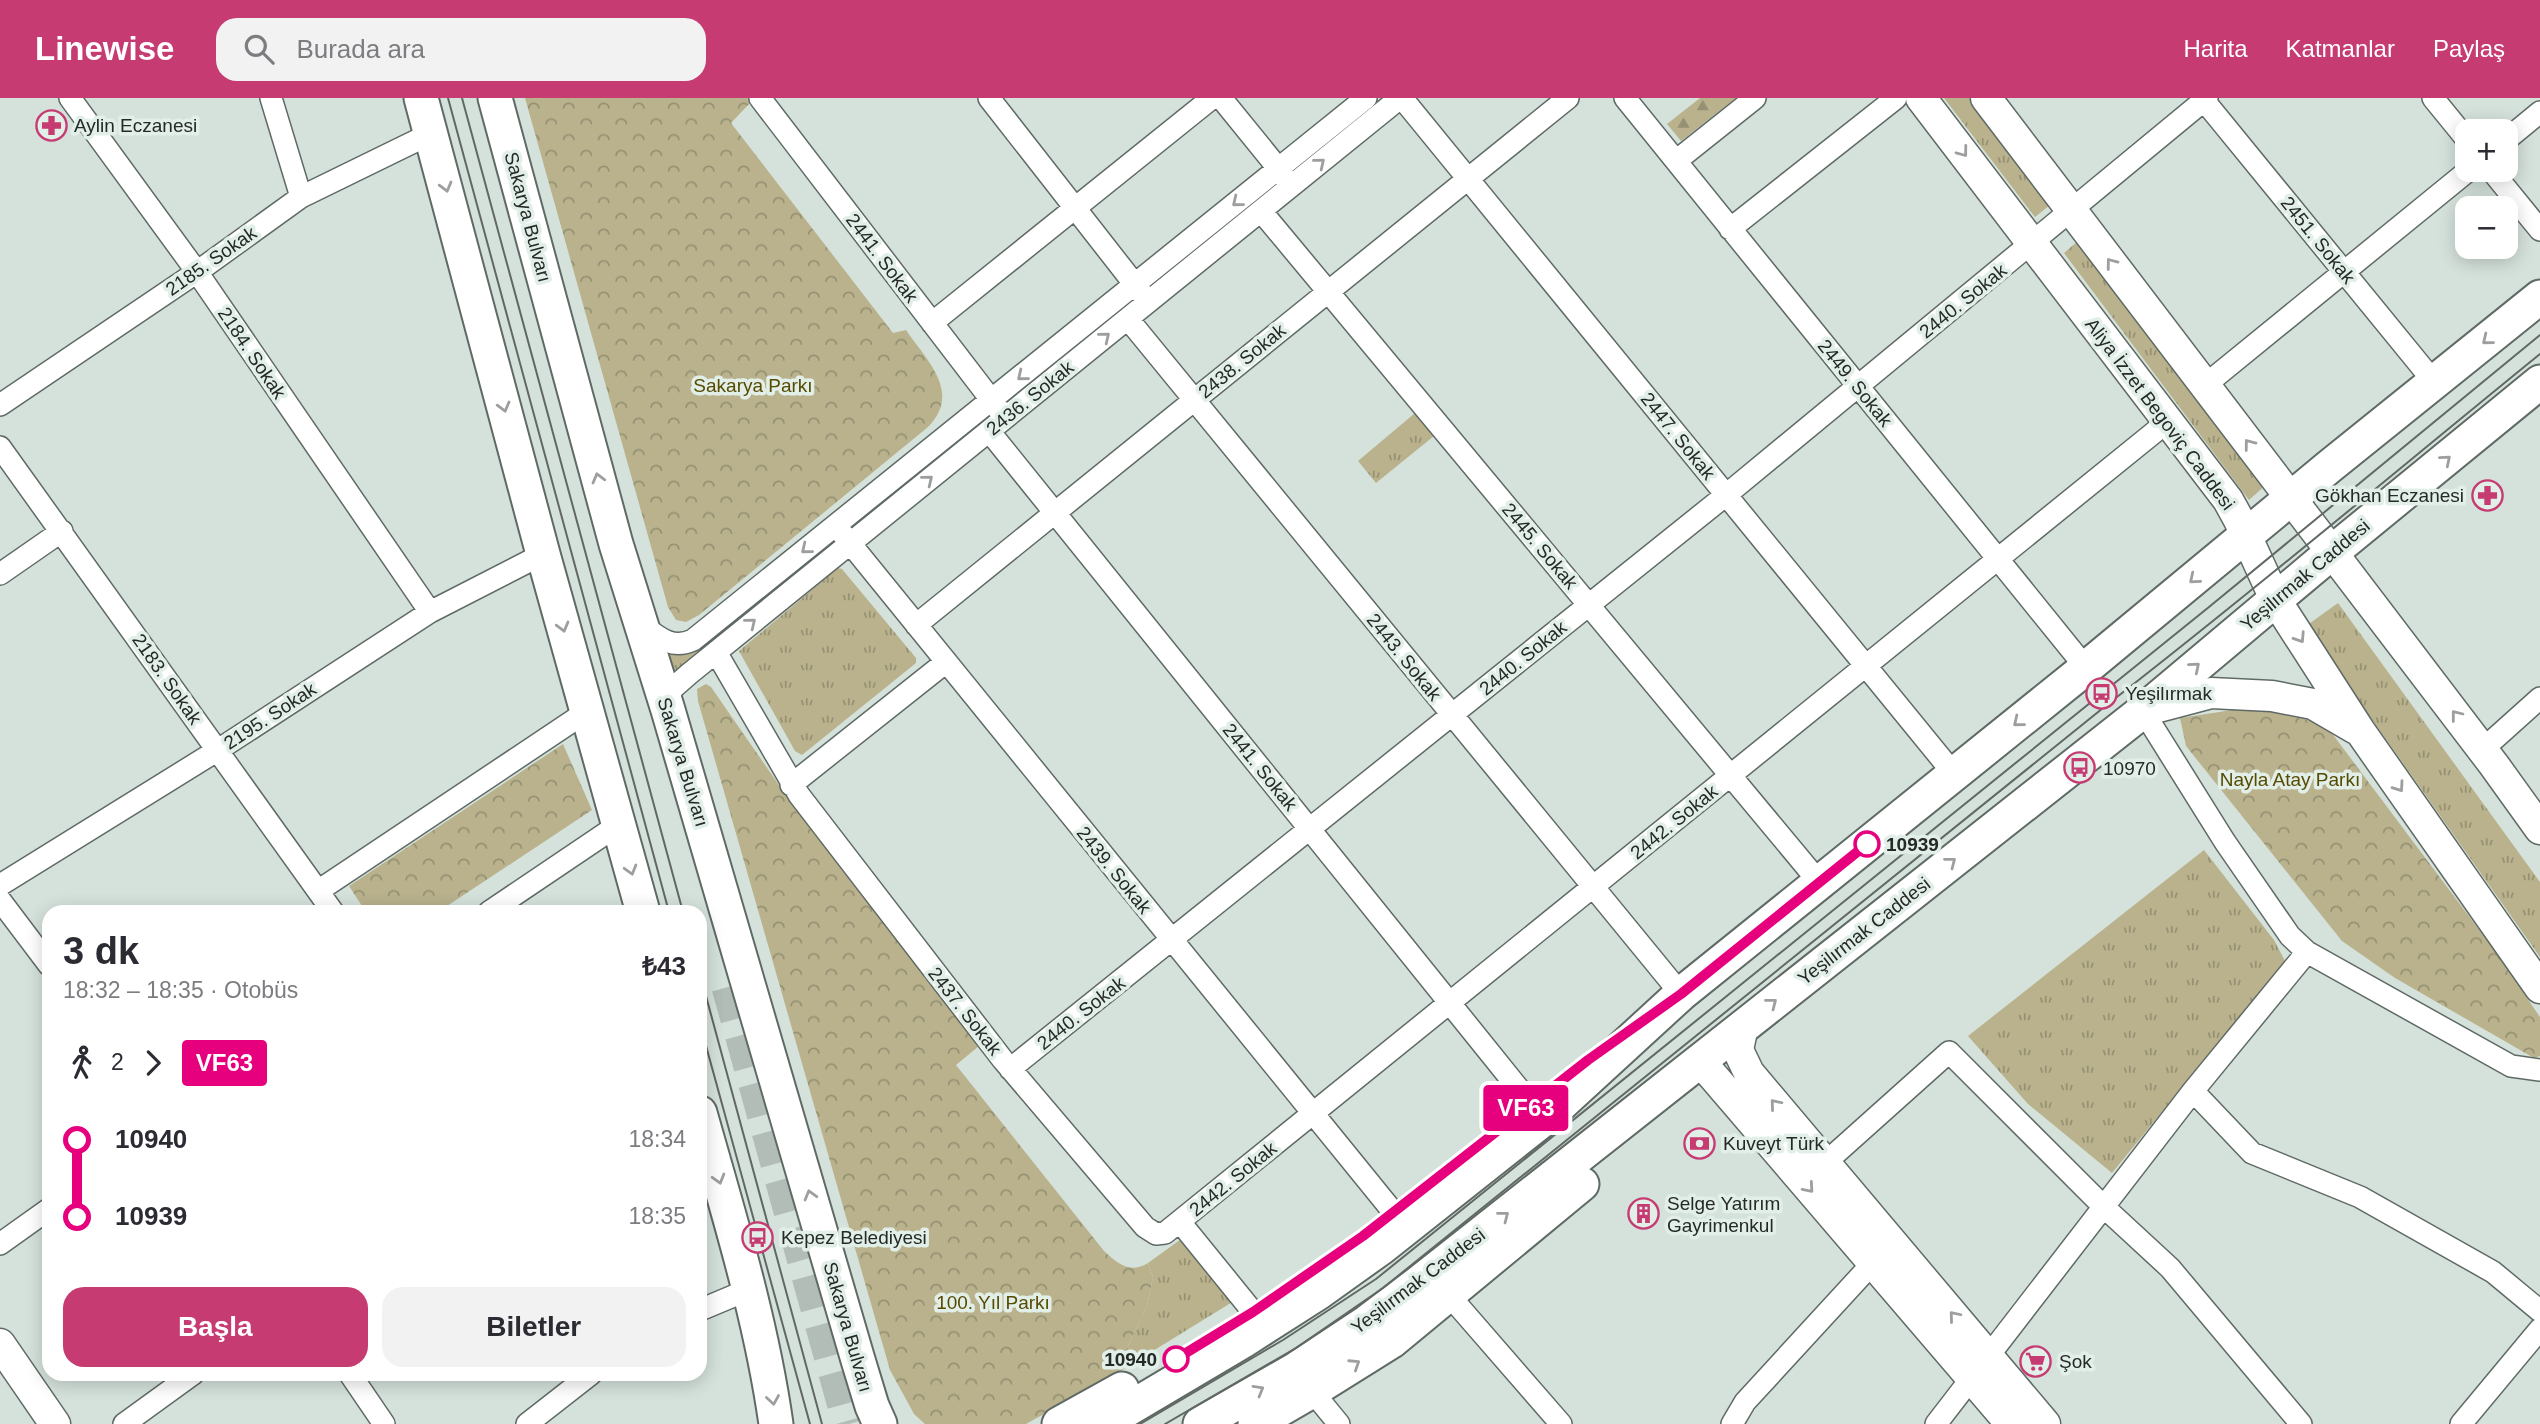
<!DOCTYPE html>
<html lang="tr">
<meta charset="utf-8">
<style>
body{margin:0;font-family:Arial,sans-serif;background:#f2f2f3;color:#2b2b33;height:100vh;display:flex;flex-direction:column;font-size:26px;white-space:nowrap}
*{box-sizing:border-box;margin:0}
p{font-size:23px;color:#7c7c81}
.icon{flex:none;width:38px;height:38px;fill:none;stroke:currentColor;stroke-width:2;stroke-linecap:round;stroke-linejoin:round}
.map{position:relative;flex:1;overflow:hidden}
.side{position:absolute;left:42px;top:807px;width:665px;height:476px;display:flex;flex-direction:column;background:#fff;border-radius:21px;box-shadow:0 4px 18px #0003}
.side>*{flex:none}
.badge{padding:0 14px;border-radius:5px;font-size:24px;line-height:46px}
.controls{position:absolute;left:2455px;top:21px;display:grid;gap:14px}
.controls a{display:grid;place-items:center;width:63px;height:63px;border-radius:14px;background:#fff;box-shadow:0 4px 18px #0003;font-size:35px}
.map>.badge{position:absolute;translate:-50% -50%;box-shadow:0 0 0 4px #fff}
.legs{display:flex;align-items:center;gap:10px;height:77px;padding:0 21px;font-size:23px}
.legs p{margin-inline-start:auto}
.head{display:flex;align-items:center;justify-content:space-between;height:119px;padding:0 21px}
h1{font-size:38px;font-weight:700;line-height:52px}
.action{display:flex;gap:14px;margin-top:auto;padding:14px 21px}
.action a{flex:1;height:80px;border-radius:21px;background:#c63b72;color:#fff;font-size:28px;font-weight:700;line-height:80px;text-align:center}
.action a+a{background:#f2f2f3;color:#2b2b33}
ul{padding:0 21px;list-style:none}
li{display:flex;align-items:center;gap:24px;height:77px;font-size:26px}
li i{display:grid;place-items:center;width:10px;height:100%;margin:0 9px;background:currentColor}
li i::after{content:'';width:18px;height:18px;margin:-9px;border:5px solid;border-radius:50%;background:#fff}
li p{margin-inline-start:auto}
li:first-child i{background:linear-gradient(#0000 50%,currentColor 0)}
li:last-child i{background:linear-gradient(currentColor 50%,#0000 0)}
header{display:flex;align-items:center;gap:42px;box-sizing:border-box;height:98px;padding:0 35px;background:#c63b72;color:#fff}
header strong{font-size:33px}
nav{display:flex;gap:38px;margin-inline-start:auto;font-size:24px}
.search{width:490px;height:63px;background:#f2f2f3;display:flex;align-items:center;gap:18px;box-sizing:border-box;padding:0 24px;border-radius:21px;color:#7c7c81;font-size:26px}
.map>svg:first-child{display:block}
</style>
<header>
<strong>Linewise</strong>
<div class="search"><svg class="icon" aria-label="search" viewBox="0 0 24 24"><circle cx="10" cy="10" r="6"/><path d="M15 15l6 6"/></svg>Burada ara</div>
<nav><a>Harita</a><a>Katmanlar</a><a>Paylaş</a></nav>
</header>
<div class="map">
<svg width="2540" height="1326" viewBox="0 0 2540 1326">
<defs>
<pattern id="grass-tufts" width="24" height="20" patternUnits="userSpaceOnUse" patternTransform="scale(1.75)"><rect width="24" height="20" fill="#b9b28d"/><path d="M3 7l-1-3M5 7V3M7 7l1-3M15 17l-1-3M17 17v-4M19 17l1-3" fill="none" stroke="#969173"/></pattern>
<pattern id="forest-firs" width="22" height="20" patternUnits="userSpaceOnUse" patternTransform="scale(1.75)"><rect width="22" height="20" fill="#b9b28d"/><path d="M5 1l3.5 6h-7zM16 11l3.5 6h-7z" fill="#969173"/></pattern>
<pattern id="park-crowns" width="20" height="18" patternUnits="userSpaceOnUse" patternTransform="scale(1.75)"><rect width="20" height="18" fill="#b9b28d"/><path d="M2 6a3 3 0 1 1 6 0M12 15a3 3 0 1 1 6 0" fill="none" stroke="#969173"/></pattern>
</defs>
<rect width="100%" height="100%" fill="#d5e2db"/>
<path fill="url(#grass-tufts)" d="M 1944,0 L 1969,0 L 2050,107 L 2035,119 Z
M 2078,143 L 2267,386 L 2249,402 L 2064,155 Z
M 1415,315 L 1434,338 L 1376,385 L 1358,363 Z
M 834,437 L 841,444 L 674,578 L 666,555 Z
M 838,470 L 842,471 L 916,560 L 916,565 L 802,657 L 795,653 L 739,553 Z
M 2338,505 L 2540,784 L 2540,859 L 2306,528 Z
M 2204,752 L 2274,842 L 2285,863 L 2112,1075 L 2028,1006 L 1968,938 Z
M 1184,1139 L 1234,1203 L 1114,1277 L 1147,1208 L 1153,1179 L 1148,1165 Z"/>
<path fill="url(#forest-firs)" d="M 1700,0 L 1736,0 L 1681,43 L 1667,26 Z"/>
<path fill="url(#park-crowns)" d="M 525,0 L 747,0 L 751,4 L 731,25 L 893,235 L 906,232 C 927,263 962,294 928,329 L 699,517 L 686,524 L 676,522 L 668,509 Z
M 706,586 L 711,589 L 790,703 L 979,948 L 956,967 L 1104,1153 C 1118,1166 1130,1176 1148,1165 L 1153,1179 L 1147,1208 L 1114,1277 L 1026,1326 L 925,1326 L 914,1316 L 890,1272 L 698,603 L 697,591 Z
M 2252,609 L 2325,626 L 2489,845 L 2540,919 L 2540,958 L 2534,960 L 2395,880 L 2342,843 L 2186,648 L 2180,620 Z
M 563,646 L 592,712 L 438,814 L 366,814 L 349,788 Z"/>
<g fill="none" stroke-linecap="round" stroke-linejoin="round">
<path stroke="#b2bdb7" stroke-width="33" stroke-dasharray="33 17" stroke-linecap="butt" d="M 728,889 L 849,1326"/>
<defs>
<path id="street" d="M 70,0 L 197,174 L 430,514
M 271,0 L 301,99
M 760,0 L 999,312
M 989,0 L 1143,197
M 1221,0 L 1286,80
M 1402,0 L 1954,676
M 1625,0 L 2086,570
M 2202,0 L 2434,284
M 2433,0 L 2468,43
M 2506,42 L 2540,14
M 1676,63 L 1755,0
M 2491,72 L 2540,132
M 1261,113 L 1819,784
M 1730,131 L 1896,0
M 1128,221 L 1681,896
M 932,225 L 1212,0
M 2204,288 L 2469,72
M 0,307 L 197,174 L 301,99 L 432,35
M 989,333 L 1531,1006
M 0,349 L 333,814
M 841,434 L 1394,1115
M 0,476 L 62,433
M 642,527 C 658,539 672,552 693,542 L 1366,0
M 916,527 L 1568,0
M 716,554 L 799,697 L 1003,962 L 1145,1129 L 1156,1136 L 1165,1135 L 2167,324
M 666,604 L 673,590 L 689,576 L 1400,0
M 2143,613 L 2225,744 L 2290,838 L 2307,854 L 2511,968 L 2540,972
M 2482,652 L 2540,600
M 791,687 L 946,564
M 0,787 L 218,652 L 430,514 L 543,456
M 318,793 L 586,614
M 0,802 L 49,867
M 489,814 L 618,727
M 1010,971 L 1726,397 L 2207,0
M 2193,993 L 2252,1055 L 2360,1099 L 2493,1174 L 2540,1213
M 1825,1065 L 1949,954 L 2105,1110 L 2170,1170 L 2301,1326
M 1180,1124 L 1253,1214
M 0,1146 L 49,1111
M 1448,1196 L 1561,1326
M 700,1212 L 750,1191
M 350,1276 L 384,1326
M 1312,1293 L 1339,1326
M 124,1326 L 193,1276
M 527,1326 L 591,1276
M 1732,1326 L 1745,1304 L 1881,1156
M 1936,1326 L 2193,993 L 2307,854
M 2461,1326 L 2540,1231"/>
<path id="secondary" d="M 1921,0 L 2228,402 L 2239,422 L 2275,501 L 2360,633 L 2540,890
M 1986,0 L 2494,667 L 2540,731
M 2143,613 L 2211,595 L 2272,598 L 2313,606 L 2356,631
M 1743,928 L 1738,952 L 1749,975 L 2045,1326
M 1701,964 L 2011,1326
M 0,1246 L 55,1326"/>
<path id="primary" d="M 421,0 L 543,456 L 643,814
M 495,0 L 616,446 L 668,612 L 858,1262 L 872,1308 L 880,1326
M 700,1015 C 729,1118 761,1220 776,1326
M 1059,1326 L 1122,1291
M 1103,1326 L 1243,1243 L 1318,1195 L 1381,1150 L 1549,1017 L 1681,896 L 2086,570 L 2330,368 L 2540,199
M 1200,1326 L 1296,1271 L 1367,1224 L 1421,1183 L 2143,613 L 2331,455 L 2540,284
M 1255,1326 L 1312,1293 L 1392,1243 L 1582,1086"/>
</defs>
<use href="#street" stroke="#5f6a65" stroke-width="24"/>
<use href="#secondary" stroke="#5f6a65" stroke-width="33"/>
<use href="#primary" stroke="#5f6a65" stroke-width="37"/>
<use href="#street" stroke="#fff" stroke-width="21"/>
<use href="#secondary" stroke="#fff" stroke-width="30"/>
<use href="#primary" stroke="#fff" stroke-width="33"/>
<path stroke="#616864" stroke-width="2" d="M 448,0 L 669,814
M 462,0 L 683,814
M 700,876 L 822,1326
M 700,926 L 810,1326
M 1140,1326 L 1283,1242 L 1376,1181 L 2209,509 L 2540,237
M 1165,1326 L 1296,1250 L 1383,1190 L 2108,606 C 2254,493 2396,373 2540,256"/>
</g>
<defs><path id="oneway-chevron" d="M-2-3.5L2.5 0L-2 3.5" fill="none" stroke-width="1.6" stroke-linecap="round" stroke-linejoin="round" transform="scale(1.75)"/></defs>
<g stroke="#9d9f9e">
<use href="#oneway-chevron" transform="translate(1963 54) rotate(53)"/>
<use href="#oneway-chevron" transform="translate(1320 65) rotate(-39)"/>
<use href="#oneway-chevron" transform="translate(446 89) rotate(75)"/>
<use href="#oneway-chevron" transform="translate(1237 104) rotate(141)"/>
<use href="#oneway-chevron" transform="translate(2111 165) rotate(-127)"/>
<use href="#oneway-chevron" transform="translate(1105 239) rotate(-39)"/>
<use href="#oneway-chevron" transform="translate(2487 242) rotate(141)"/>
<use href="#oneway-chevron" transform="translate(1022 278) rotate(141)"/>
<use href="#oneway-chevron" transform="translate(504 309) rotate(75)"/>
<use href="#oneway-chevron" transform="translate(2249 346) rotate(-127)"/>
<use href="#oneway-chevron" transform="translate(2446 362) rotate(-40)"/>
<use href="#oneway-chevron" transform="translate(598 380) rotate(-105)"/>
<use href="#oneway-chevron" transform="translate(928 382) rotate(-39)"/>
<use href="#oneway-chevron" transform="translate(806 451) rotate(141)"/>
<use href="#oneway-chevron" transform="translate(2194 481) rotate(140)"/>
<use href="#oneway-chevron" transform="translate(751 525) rotate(-39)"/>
<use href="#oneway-chevron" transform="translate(563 529) rotate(75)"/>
<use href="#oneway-chevron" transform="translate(2300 540) rotate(57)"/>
<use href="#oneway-chevron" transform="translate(2195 569) rotate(-40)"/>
<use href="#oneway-chevron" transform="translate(2456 617) rotate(-128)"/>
<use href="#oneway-chevron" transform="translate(2018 624) rotate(141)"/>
<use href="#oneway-chevron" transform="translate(2399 689) rotate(55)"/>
<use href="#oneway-chevron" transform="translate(1951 764) rotate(-38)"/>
<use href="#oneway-chevron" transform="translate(631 772) rotate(74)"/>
<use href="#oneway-chevron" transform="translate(1772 905) rotate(-38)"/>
<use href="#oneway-chevron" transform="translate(1775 1006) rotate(-130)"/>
<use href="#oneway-chevron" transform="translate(719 1081) rotate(74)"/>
<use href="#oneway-chevron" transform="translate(1809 1090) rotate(49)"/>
<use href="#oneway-chevron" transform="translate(810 1097) rotate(-106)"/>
<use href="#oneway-chevron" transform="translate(1504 1118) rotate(-38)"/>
<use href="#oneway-chevron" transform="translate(1954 1218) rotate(-130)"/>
<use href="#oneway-chevron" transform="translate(1355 1266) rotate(-33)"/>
<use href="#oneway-chevron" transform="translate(1259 1292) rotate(-30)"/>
<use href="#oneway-chevron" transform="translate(773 1302) rotate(81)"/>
</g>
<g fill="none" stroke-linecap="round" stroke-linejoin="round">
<defs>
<path id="line-1" d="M 1176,1261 L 1253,1214 L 1363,1138 L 1588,962 L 1681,896 L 1867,746"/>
</defs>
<use href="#line-1" stroke="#fff" stroke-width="16"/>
<use href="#line-1" stroke="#e6007e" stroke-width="10"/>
</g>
<defs>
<symbol id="pharmacy-ring" viewBox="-11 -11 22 22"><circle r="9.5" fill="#e2efe9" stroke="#c63b72" stroke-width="1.5"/><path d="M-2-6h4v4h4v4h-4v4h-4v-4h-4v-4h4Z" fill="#c63b72"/></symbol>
<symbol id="bus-ring" viewBox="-11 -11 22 22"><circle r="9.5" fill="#e2efe9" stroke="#c63b72" stroke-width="1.5"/><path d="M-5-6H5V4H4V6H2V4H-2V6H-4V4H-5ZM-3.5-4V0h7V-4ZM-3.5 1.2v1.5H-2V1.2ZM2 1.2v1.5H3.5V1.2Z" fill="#c63b72"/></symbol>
<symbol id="bank-ring" viewBox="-11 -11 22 22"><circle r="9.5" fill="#e2efe9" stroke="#c63b72" stroke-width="1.5"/><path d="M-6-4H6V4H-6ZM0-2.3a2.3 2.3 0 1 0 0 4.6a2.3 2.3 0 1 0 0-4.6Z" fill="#c63b72"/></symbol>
<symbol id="building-ring" viewBox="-11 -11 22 22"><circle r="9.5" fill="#e2efe9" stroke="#c63b72" stroke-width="1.5"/><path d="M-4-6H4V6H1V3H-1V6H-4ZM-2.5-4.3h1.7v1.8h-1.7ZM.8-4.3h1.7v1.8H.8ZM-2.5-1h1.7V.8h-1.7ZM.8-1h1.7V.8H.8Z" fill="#c63b72"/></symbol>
<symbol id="supermarket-ring" viewBox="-11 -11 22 22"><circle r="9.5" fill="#e2efe9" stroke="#c63b72" stroke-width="1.5"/><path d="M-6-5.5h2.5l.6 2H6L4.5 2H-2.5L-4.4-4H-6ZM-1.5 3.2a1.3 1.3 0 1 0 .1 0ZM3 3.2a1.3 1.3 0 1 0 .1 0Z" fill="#c63b72"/></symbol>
</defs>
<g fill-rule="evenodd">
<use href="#pharmacy-ring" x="34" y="10" width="35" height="35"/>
<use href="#pharmacy-ring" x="2470" y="380" width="35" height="35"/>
<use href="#bus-ring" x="2084" y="578" width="35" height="35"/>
<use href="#bus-ring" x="2062" y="652" width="35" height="35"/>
<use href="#bank-ring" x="1682" y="1028" width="35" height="35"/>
<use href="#building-ring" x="1626" y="1098" width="35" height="35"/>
<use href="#bus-ring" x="740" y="1122" width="35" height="35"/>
<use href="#supermarket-ring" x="2018" y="1246" width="35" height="35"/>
</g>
<g fill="#fff" stroke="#e6007e" stroke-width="3.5">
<circle cx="1867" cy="746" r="12"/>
<circle cx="1176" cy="1261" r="12"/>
</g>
<g text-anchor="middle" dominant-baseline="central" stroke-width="7" stroke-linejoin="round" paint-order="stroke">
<g font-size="19" fill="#252927" stroke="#e2efe9" text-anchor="start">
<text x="74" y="27">Aylin Eczanesi</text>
<text x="2464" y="397" text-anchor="end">Gökhan Eczanesi</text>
<text x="2125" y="595">Yeşilırmak</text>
<text x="2103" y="670">10970</text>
<text x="1723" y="1045">Kuveyt Türk</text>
<text x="1667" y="1105">Selge Yatırım<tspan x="1667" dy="22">Gayrimenkul</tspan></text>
<text x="781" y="1139">Kepez Belediyesi</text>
<text x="2059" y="1263">Şok</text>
</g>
<g font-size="19" fill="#252927" stroke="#e2efe9">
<text transform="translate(528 119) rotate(75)">Sakarya Bulvarı</text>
<text transform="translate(2318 142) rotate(51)">2451. Sokak</text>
<text transform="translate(882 160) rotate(53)">2441. Sokak</text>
<text transform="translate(211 163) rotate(-35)">2185. Sokak</text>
<text transform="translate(1963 203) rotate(-39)">2440. Sokak</text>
<text transform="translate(252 255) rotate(56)">2184. Sokak</text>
<text transform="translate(1242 263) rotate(-39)">2438. Sokak</text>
<text transform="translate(1855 285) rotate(51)">2449. Sokak</text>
<text transform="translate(1030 300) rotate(-39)">2436. Sokak</text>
<text transform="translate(2160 316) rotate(53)">Aliya İzzet Begoviç Caddesi</text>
<text transform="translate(1678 338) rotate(51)">2447. Sokak</text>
<text transform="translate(1540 448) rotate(50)">2445. Sokak</text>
<text transform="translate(2305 477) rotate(-40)">Yeşilırmak Caddesi</text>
<text transform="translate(1404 559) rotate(51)">2443. Sokak</text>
<text transform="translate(1523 560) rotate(-39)">2440. Sokak</text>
<text transform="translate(167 581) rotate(55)">2183. Sokak</text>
<text transform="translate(270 618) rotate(-33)">2195. Sokak</text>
<text transform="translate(683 664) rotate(73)">Sakarya Bulvarı</text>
<text transform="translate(1260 669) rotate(51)">2441. Sokak</text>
<text transform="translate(1674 724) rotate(-39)">2442. Sokak</text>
<text transform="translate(1114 772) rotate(51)">2439. Sokak</text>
<text transform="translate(1864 833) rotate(-38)">Yeşilırmak Caddesi</text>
<text transform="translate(965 913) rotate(52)">2437. Sokak</text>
<text transform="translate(1081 915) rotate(-38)">2440. Sokak</text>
<text transform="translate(1233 1081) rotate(-39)">2442. Sokak</text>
<text transform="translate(1418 1183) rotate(-37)">Yeşilırmak Caddesi</text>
<text transform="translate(848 1229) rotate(74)">Sakarya Bulvarı</text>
</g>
<g font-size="19" fill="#574b00" stroke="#e2efe9">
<text x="753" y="287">Sakarya Parkı</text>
<text x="2290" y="681">Nayla Atay Parkı</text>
<text x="993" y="1204">100. Yıl Parkı</text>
</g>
<g font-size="19" font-weight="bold" fill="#252927" stroke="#e2efe9" text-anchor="start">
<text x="1886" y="746">10939</text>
<text x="1157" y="1261" text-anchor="end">10940</text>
</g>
</g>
</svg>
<div class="controls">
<a>+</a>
<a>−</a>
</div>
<b class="badge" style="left:1526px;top:1010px;background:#e6007e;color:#fff">VF63</b>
<section class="side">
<div class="head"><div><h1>3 dk</h1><p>18:32 – 18:35 · Otobüs</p></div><b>₺43</b></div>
<div class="legs"><svg class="icon" aria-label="walk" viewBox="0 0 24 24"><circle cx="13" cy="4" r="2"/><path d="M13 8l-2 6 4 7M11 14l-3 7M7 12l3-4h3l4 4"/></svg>2<svg class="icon" aria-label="forward" viewBox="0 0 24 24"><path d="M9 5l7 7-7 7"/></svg><b class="badge" style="background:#e6007e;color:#fff">VF63</b></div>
<ul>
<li><i style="color:#e6007e"></i><b>10940</b><p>18:34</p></li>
<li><i style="color:#e6007e"></i><b>10939</b><p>18:35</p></li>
</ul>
<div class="action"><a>Başla</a><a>Biletler</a></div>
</section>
</div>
